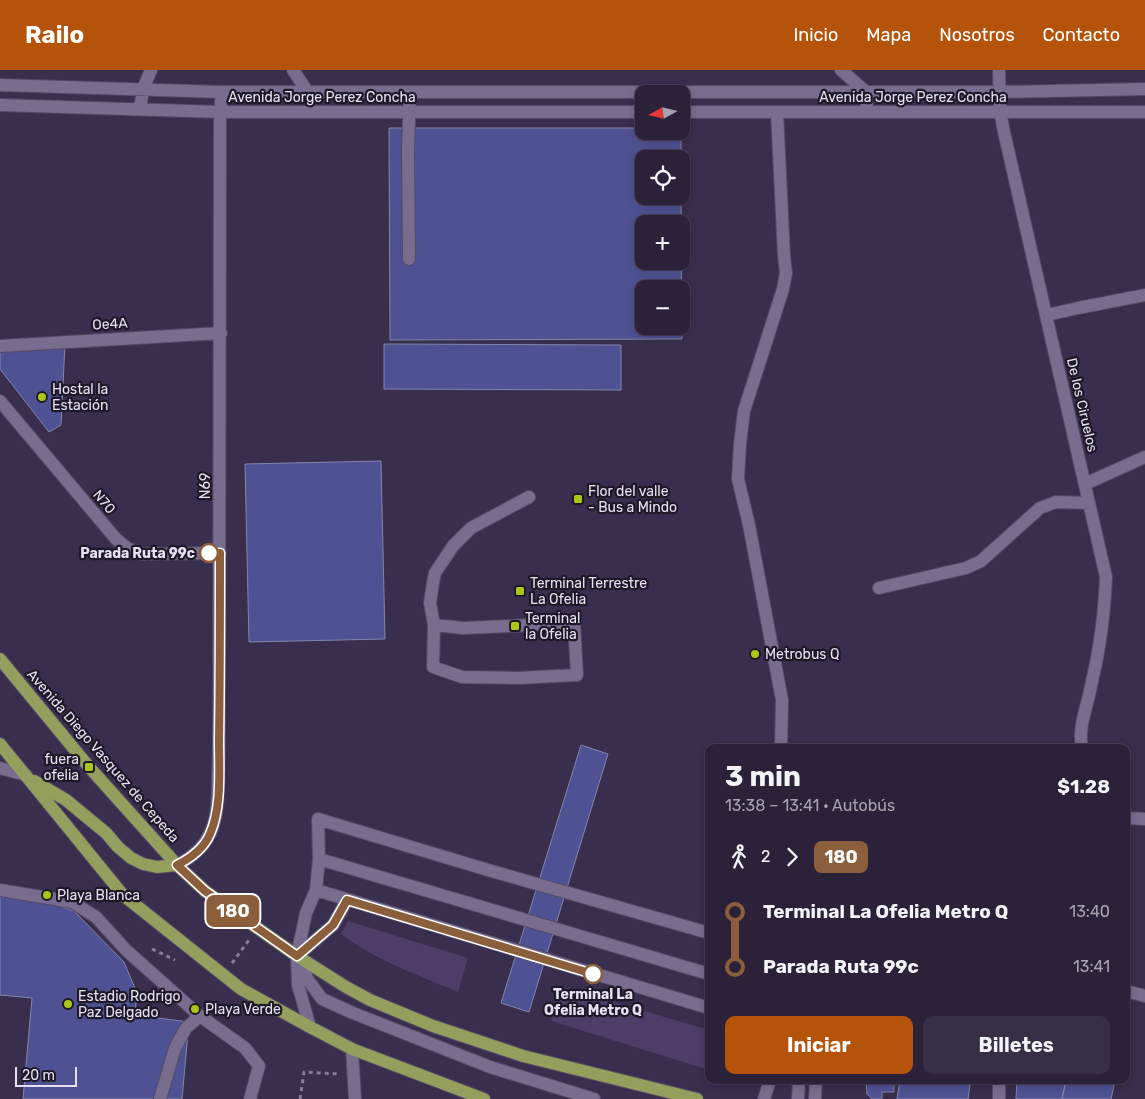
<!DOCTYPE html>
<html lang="es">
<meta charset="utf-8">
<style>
body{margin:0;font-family:Rubik,sans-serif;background:#372f45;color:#f1f3f6;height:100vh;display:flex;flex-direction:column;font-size:19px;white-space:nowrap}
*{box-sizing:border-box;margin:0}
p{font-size:16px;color:#a6a4af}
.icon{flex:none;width:28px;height:28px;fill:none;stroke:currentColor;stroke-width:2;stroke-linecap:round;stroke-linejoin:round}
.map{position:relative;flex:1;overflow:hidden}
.drawer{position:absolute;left:705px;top:674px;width:425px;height:340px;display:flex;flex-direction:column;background:#2b223a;border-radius:10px;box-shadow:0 2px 8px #0003,0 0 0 1px #473f54}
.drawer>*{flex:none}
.badge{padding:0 10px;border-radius:8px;font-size:18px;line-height:32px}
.needle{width:32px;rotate:262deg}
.fabs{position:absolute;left:635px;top:15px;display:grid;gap:10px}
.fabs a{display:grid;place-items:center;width:55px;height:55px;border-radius:10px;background:#2b223a;box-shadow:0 2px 8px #0003,0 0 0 1px #473f54;font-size:25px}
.scale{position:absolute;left:15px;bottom:12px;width:62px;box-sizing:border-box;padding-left:5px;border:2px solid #e6e0f4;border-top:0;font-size:14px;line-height:18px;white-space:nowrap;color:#e6e0f4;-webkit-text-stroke:4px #1e1927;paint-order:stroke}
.map>.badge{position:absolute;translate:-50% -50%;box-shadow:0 0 0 2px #fff}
.legs{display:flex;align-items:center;gap:8px;height:55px;padding:0 20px;font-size:16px}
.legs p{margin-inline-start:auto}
.overview{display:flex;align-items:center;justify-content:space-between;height:85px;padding:0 20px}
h1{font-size:28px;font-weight:700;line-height:38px}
.primary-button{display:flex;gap:10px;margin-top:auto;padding:10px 20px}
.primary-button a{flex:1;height:58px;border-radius:10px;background:#b45309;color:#fff;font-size:20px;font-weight:700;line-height:58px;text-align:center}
.primary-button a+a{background:#372f45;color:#f1f3f6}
ul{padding:0 20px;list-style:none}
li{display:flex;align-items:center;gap:18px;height:55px;font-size:19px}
li i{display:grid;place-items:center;width:8px;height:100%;margin:0 6px;background:currentColor}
li i::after{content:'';width:12px;height:12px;margin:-6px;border:4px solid;border-radius:50%;background:#2b223a}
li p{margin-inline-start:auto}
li:first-child i{background:linear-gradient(#0000 50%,currentColor 0)}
li:last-child i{background:linear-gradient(currentColor 50%,#0000 0)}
header{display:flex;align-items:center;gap:30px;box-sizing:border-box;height:70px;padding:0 25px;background:#b45309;color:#fff}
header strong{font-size:24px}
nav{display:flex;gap:28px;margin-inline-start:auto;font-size:18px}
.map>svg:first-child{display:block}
</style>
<header>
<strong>Railo</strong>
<nav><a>Inicio</a><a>Mapa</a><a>Nosotros</a><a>Contacto</a></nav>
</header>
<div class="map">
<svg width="1145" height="1029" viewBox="0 0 1145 1029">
<rect width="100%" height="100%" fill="#392e4d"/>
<path fill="#4d3e68" d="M 348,851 L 468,888 L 458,922 C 418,905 375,890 341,864 Z
M 562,917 L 709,960 L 709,1000 L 551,951 Z"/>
<path fill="#4f5292" stroke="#8286ab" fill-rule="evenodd" d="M 389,58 L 644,58 L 644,61 L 681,61 L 681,89 L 644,89 L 644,126 L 681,126 L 682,269 L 390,270 ZM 644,154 L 681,154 L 681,191 L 644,191 ZM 644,219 L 681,219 L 681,256 L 644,256 Z
M 65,274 L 61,355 L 49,362 L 0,299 L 0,277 Z
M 384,274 L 621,275 L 621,320 L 384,319 Z
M 381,391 L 385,569 L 249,572 L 245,394 Z
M 581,675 L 608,684 L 529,942 L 501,933 Z
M 0,823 L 29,826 L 74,841 L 124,892 L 137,923 L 135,945 L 189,952 L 182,1029 L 23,1029 L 32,928 L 0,925 Z
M 866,1010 L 894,1010 L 894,1022 L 882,1022 L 882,1029 L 872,1029 L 867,1024 Z
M 900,1010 L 946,1010 L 970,1015 L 968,1029 L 897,1029 Z
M 1017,1010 L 1066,1010 L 1062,1029 L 1016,1029 Z
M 1066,1010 L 1111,1010 L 1115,1011 L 1111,1029 L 1062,1029 Z"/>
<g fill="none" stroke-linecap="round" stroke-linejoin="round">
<defs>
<path id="minor" d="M 293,0 L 307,21
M 841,0 L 866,22 L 867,42
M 999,0 L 1000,41 L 1004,62 L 1106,507 C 1105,530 1103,553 1099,576 C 1097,591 1093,606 1090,621 C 1086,639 1078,659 1082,678
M 0,15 L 222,22 L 999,22 L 1145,19
M 0,35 L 220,42 L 644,42
M 140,39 L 143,19 L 151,0
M 681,42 L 1145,42
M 777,42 L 784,186 L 786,203 L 783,219 L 744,341 L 740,374 L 738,409 L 749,455 L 782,630 L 781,678
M 409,189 L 408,79 L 410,22
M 1047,245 L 1078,238 L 1145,225
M 0,276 L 221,263
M 0,331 L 116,469 L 127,478 L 142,484 L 220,483
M 1085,414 L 1145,387
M 879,518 L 966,498 L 981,491 L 1040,438 L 1056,432 L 1089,433
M 434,555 L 463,558 L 574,553 L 577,605 L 518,608 L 462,607 L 433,597 L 434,555 L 430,533 L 433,513 L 435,503 L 453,476 L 471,458 L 529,427
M 0,698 L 26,705
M 1126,748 L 1145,749
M 319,789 L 709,904
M 177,795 C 217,775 218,745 218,705 C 219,686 219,666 219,646 L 220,42 L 222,22
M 0,820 L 72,832 L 96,847 L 126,880 L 200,946
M 316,820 L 709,938
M 297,886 L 333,855 L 347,830
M 299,890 L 308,910 L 322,929 L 353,943 L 490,997 L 594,1029
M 1126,921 L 1145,926
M 310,957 L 298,915 L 297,886 L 306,843 L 316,820 L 319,789 L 318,749 L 488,800 L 709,863
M 352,979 L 355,1029
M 160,1029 L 175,978 L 186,958 L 200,946 L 245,978 L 259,996 L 250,1029
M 764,1029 L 770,1010
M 798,1029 L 799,1010
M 815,1029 L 816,1010
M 999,1029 L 999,1010"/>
<path id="major" d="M 0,589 L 89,697 L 177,795 L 205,821 L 297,886 L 346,917 L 370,930 L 433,956 L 523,986 L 697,1029
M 0,674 L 123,825 L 241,919 L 310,957 L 352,979 L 484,1029
M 34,711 L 66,730 L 106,763 L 118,777 L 131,788 L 143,794 L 157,797 L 177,795"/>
</defs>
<use href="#minor" stroke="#534a64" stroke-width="14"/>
<use href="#major" stroke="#534a64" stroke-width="14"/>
<path stroke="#867d97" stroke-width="3" stroke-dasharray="4 4" stroke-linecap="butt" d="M 152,879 L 175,890
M 232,893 L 249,870
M 300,1029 L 304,1002 L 339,1004"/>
<use href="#minor" stroke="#786c8f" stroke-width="12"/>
<use href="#major" stroke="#949f5e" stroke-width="12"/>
</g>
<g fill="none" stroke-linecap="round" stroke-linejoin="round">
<defs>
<path id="line-1" d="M 209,483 L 220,483 C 220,545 220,608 219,670 C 219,699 222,737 210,764 C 204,778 191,788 177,795 L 205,821 L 297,886 L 333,855 L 347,830 L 593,904"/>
</defs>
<use href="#line-1" stroke="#fff" stroke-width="11"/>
<use href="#line-1" stroke="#8b5e3c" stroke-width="8"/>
</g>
<g fill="#aac719" stroke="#1e1927" stroke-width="2">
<circle cx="42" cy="327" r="5"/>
<rect x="573" y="424" width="10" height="10" rx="2.5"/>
<rect x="515" y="516" width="10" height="10" rx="2.5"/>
<rect x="510" y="551" width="10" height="10" rx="2.5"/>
<circle cx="755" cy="584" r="5"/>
<rect x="84" y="692" width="10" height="10" rx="2.5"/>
<circle cx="47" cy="825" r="5"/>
<circle cx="68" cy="934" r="5"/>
<circle cx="195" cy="939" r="5"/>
</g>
<g fill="#fff" stroke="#8b5e3c" stroke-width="2.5">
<circle cx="209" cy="483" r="9"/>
<circle cx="593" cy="904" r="9"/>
</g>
<g text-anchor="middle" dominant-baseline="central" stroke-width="4.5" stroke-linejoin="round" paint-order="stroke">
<g font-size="14" fill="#e6e0f4" stroke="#1e1927">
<text x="322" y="27">Avenida Jorge Perez Concha</text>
<text x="913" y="27">Avenida Jorge Perez Concha</text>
<text transform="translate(110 254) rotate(-3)">Oe4A</text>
<text transform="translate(1082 335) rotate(77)">De los Ciruelos</text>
<text transform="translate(205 416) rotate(-90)">N69</text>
<text transform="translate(104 432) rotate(50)">N70</text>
<text transform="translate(103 686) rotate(49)">Avenida Diego Vasquez de Cepeda</text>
</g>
<g font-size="14" fill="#e6e0f4" stroke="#1e1927" text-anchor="start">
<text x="52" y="319">Hostal la<tspan x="52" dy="16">Estación</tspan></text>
<text x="588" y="421">Flor del valle<tspan x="588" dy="16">- Bus a Mindo</tspan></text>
<text x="530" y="513">Terminal Terrestre<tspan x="530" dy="16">La Ofelia</tspan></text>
<text x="525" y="548">Terminal<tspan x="525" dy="16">la Ofelia</tspan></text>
<text x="765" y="584">Metrobus Q</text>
<text x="79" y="689" text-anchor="end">fuera<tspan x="79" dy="16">ofelia</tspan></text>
<text x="57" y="825">Playa Blanca</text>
<text x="78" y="926">Estadio Rodrigo<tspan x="78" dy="16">Paz Delgado</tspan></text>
<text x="205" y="939">Playa Verde</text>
</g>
<g font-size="14" font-weight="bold" fill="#e6e0f4" stroke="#1e1927" text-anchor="end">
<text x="195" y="483">Parada Ruta 99c</text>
<text x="593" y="924" text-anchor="middle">Terminal La<tspan x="593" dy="16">Ofelia Metro Q</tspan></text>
</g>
</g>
</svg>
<div class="fabs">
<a><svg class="needle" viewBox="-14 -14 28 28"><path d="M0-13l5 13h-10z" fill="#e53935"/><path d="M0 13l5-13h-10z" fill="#a6a4af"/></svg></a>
<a><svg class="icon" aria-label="locate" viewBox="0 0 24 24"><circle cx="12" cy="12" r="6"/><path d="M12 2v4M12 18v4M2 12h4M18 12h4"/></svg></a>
<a>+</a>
<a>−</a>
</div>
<div class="scale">20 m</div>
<b class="badge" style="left:233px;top:841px;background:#8b5e3c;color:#fff">180</b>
<section class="drawer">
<div class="overview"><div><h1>3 min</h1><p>13:38 – 13:41 · Autobús</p></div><b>$1.28</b></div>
<div class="legs"><svg class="icon" aria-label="walk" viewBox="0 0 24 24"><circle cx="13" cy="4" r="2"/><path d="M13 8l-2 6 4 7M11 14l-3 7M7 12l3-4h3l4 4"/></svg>2<svg class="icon" aria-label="forward" viewBox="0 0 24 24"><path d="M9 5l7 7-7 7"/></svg><b class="badge" style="background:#8b5e3c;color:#fff">180</b></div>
<ul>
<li><i style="color:#8b5e3c"></i><b>Terminal La Ofelia Metro Q</b><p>13:40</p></li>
<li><i style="color:#8b5e3c"></i><b>Parada Ruta 99c</b><p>13:41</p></li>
</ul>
<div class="primary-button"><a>Iniciar</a><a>Billetes</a></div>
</section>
</div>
